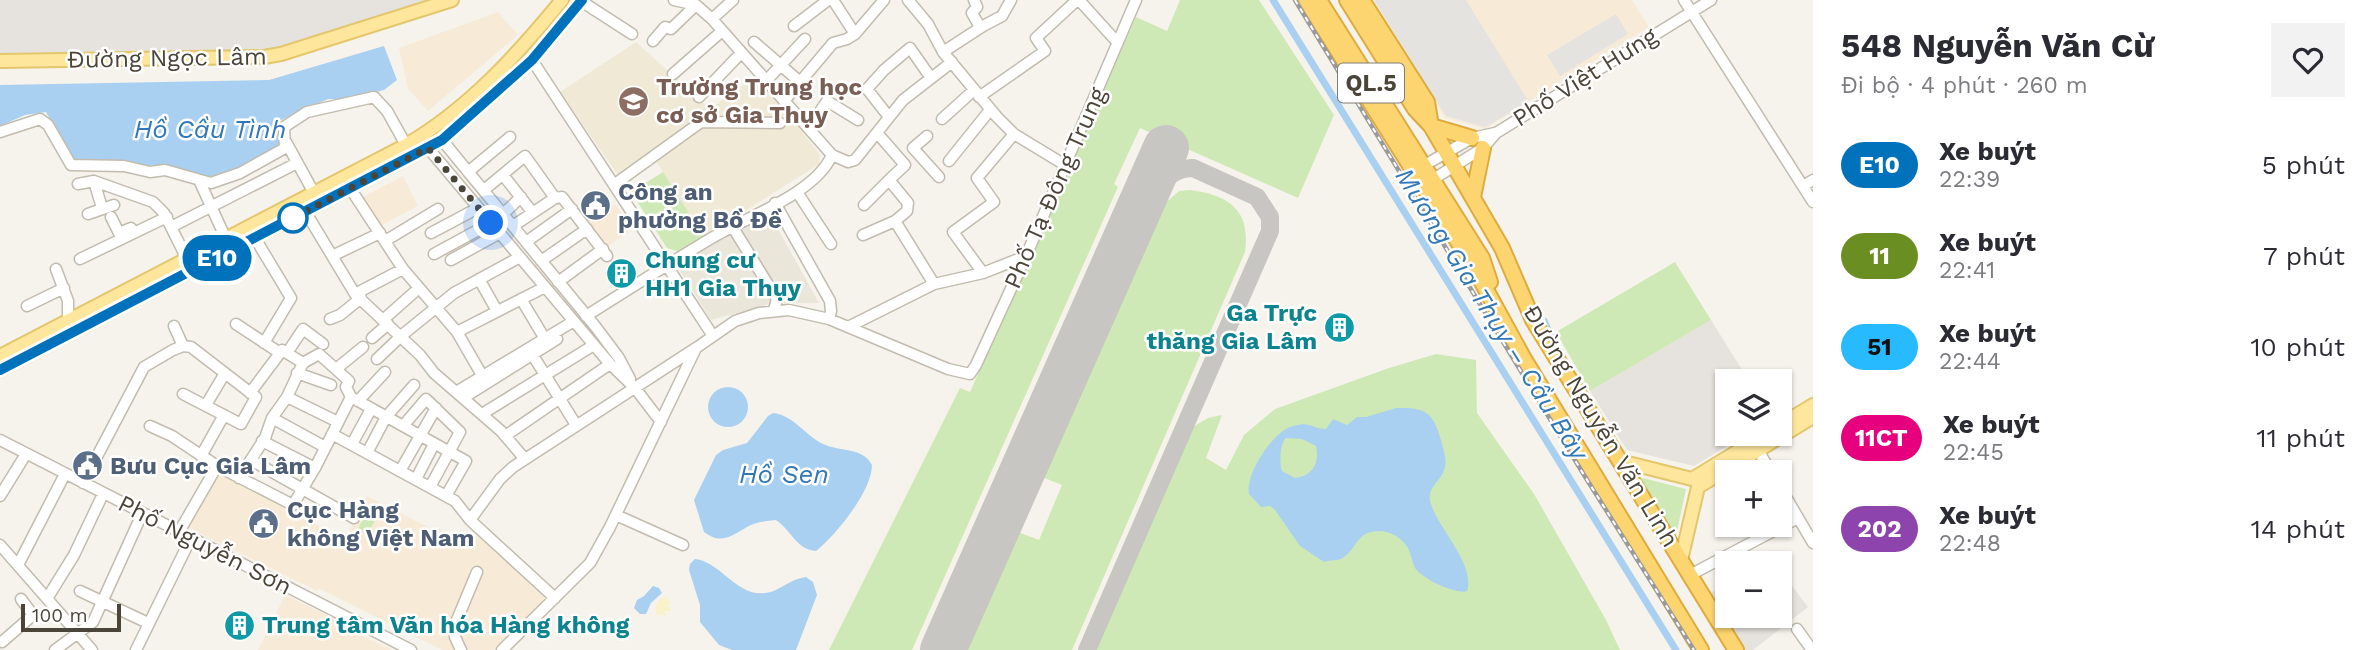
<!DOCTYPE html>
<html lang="vi">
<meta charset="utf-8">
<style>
body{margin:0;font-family:"Work Sans",sans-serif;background:#f2f2f3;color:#2b2b33;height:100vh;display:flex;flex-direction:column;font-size:26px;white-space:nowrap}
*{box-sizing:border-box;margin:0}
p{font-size:23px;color:#7c7c81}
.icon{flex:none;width:38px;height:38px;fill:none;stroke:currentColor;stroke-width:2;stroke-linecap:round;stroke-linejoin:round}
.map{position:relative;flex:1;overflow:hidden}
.drawer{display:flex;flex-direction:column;background:#fff;width:560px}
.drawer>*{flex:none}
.badge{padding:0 14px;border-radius:23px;font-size:24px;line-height:46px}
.tools{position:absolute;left:1715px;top:369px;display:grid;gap:14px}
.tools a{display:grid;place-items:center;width:77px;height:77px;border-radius:0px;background:#fff;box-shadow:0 2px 5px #0004;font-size:35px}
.scale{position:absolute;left:21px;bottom:18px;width:100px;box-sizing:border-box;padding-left:7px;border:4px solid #4b4539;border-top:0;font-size:19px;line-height:24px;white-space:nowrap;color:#4b4539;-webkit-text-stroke:5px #fff;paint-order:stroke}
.you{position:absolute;width:35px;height:35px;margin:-18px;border:5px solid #fff;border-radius:50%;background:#1a73e8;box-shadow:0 0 0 10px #1a73e833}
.map>.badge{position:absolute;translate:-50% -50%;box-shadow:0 0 0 4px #fff}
.round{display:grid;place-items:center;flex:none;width:74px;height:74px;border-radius:0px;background:#f2f2f3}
.headline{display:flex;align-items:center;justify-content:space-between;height:119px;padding:0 28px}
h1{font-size:33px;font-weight:700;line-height:52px}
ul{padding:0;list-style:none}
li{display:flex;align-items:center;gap:21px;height:91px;padding:0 28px}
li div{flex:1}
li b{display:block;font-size:26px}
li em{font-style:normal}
li .badge{min-width:77px;font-weight:700;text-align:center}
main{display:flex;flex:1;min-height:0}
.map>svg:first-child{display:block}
</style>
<main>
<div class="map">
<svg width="1813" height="650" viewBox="0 0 1813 650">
<rect width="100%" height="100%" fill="#f6f3ec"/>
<path fill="#eae6da" d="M 768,211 L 819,303 L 773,303 L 711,320 L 676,265 Z"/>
<path fill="#f7ebd8" d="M 1371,0 L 1632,0 L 1649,27 L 1485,129 L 1445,118 Z
M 498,12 L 518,35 L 428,111 L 408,89 L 399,48 Z
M 403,176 L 418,206 L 378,227 L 363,197 Z
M 615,204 L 633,229 L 605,248 L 587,223 Z
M 221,475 L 345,539 L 367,496 L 432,529 L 434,526 L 472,546 L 478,534 L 547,598 L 494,650 L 442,650 L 318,588 L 317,591 L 187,527 L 215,478 Z
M 285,595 L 345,624 L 344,627 L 392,650 L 258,650 Z"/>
<path fill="#e6e2dd" d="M 0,0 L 435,0 L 279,59 L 0,60 Z
M 1711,320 L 1749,381 L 1727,382 L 1727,434 L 1747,434 L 1694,466 L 1627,450 L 1590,391 Z
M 1780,570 L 1808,607 L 1753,650 L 1743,650 L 1709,594 L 1727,584 L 1727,616 L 1780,616 Z"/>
<path fill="#efe9d6" d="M 636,42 L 710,109 L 758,74 L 820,155 L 819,164 L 704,237 L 651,153 L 618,175 L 560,92 Z"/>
<path fill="#cfe9b6" d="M 1180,0 L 1259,0 L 1334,115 L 1298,198 L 1140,128 L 1114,184 L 1118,187 L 912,650 L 829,650 L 960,388 L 970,392 L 1136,17 L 1167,31 Z
M 663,172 L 704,237 L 680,252 L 667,248 L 631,192 Z
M 1190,190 C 1228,195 1251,209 1245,252 L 1072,650 L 967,650 L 969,638 L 1018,532 L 1039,540 L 1062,485 L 1042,477 L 1163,205 L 1179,191 Z
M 1675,262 L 1711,320 L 1590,391 L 1556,332 Z
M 1436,354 L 1476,360 L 1477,413 L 1534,494 L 1606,620 L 1620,650 L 1091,650 L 1186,431 L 1208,418 L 1222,415 L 1206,458 L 1226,470 L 1244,435 L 1275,409 L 1389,368 Z
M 1639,477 L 1686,489 L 1676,536 L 1675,536 Z
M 369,507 L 379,512 L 368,534 L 358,529 Z"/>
<path fill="#f8f1ca" d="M 669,597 L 666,600 L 672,602 L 668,605 L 671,611 L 664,611 L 666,617 L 660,614 L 657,617 C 654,607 656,597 669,597 Z"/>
<path fill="#e5e3e0" d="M 1374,0 L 1466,0 L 1529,102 L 1485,127 L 1446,116 Z
M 1616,14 L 1628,34 L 1560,76 L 1547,55 Z"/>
<path fill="#aad0f1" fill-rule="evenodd" d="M 384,46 L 397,80 L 384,90 L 348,99 L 328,99 L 277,122 L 280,143 L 251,164 L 219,176 L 200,176 L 166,165 L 143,166 L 114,161 L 73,161 L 46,112 L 25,115 L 0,126 L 0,85 L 269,80 Z
M708 407a20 20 0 1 1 40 0a20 20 0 1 1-40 0Z
M 1396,408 C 1426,407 1433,412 1441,440 C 1443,449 1447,458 1445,467 C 1442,482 1425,487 1431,504 C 1438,528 1476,565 1467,591 C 1457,595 1422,579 1415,568 C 1412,562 1411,554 1408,548 C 1401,536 1385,528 1371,532 C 1357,535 1355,550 1344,557 C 1338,562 1330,559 1324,562 L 1300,546 L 1275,510 L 1270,506 L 1261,507 L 1249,494 C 1245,474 1273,431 1293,426 C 1311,421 1312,429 1326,429 L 1333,419 L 1347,425 L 1357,417 L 1366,417 ZM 1286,438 L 1302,439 L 1316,446 C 1320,462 1313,476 1295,478 L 1282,471 C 1279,463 1280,443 1286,438 Z
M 773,413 C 793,415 805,435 823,444 C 840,452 863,447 872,465 C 872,491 836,535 816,551 C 797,550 791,530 776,520 C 766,521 755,522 747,527 C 731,536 721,545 704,532 L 694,500 L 716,455 L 723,450 L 747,443 L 768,416 Z
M 695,559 C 721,562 737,597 765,593 C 778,592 788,581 801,578 L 806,577 L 813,582 L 817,595 L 796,650 L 732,650 L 719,645 L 700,622 L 700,605 L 689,570 L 690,564 Z
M 653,586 L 659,588 L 662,593 L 651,603 L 646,614 L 640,614 L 634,608 L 637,600 L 644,596 Z"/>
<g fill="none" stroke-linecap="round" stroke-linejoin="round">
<path stroke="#aad0f1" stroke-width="2" d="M 1546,319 L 1556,343 L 1609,431"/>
<path stroke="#aad0f1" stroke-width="7" d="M 1273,0 C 1409,216 1541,434 1676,650"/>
<path stroke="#c8c6c3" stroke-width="18" d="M 1087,650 L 1270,231 L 1270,217 L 1257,197 L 1193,168 C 1170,167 1155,190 1141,206"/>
<path stroke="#c8c6c3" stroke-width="46" d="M 943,650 L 1166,148"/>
<defs>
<path id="minor" d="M 674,0 L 696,5 L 712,19 L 832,155 L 848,162 L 855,160 L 903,100 L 952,62
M 833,0 L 855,34
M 908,0 L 928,24 L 943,52 L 997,117 L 1014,134 L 1065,165
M 974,0 L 977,7 L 972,13 L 980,27
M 1079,0 L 1117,42
M 1684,0 L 1813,202
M 581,1 L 632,34
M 712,19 L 733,0
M 794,26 L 828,0
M 653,41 L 665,27 L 671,29 L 696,5
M 754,42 L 800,82
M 943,52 L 983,26 L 1002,16 L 1011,0
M 532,60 L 713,336
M 673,74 L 722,31
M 766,81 L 805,39
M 699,97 L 741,53
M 979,97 L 1045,51 L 1036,38 L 1077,0
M 784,101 L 833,43 L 847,39 L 855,34 L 884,0
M 889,117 L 867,89 L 884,70 L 910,48 L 931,78
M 942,119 L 974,90
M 809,128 L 827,101 L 858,120
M 0,132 L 40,119 L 48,125 L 71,165 L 124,166 L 150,172 L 165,170 L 211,183 L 240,173 L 285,148 L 284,127 L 307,112 L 374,97 L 387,111 L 406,145
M 878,134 L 905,165 L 889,180 L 908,203 L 907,211 L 895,221 L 934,284
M 927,136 L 913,148 L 939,177
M 442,140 L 595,326 L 619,358 L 630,379
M 286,142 L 314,193
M 428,148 L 610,364 L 635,388 L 661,422
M 949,161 L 990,110
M 1423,166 L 1472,138 L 1495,133
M 468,172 L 510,137
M 503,175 L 533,213
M 199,180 L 226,239
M 1432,180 L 1483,148 L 1496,133 L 1711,0
M 94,181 L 102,208
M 78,184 L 94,181 L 153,202 L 164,213 L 187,259
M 615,184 L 701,122 L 780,123
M 1803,186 L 1813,180
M 350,188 L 403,269 L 457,332 L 483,377
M 484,190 L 525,156 L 555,198 L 562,197 L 607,256
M 797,192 L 831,244
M 775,203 L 830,301 L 831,311 L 829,319
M 864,205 L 889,180
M 305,211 L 355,294 L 420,355 L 434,373 L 501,431 L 524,458
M 88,214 L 114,205
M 503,214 L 521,197
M 111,217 L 119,233 L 131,228
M 513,226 L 555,198
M 732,226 L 777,299 L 774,310
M 171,227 L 297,163
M 431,233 L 478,208
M 863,235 L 895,221
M 255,238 L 291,298 L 264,343
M 385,241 L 438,209
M 526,242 L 572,209
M 434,254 L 491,223
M 332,256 L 380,233
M 80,259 L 167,217
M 451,260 L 500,233
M 541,261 L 587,229
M 56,269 L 68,301 L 68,320
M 983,273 L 953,232 L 994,202 L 977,178 L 1014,134
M 479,279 L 497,311
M 558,282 L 603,249
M 355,294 L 403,269
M 521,299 L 545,339
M 27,306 L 64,288
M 586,316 C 627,290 668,264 710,239 C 746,217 815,194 832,155
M 330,319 L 340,315 L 361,298
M 384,319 L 419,288
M 236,324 L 280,353 L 282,350 L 303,363
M 174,326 L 183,346
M 848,327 L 934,284 L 983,273 L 1026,256
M 457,332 L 545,287
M 372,338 L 388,324
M 529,349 L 576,425
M 287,353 L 303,329 L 323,344
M 377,359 L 401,336 L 454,293 L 520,257
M 336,369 L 363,347
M 297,373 L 331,385
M 456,392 L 574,321
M 250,393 L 280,353
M 287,397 L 338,422
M 463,398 L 557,339
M 358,401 L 385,372
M 206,405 L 225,373
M 482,414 L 594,345
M 272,418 L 325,447
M 150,426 L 172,436 L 217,466
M 403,426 L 426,399 L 460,432 L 430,487
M 332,434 L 455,501 L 470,520 L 555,598
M 505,436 L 610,364
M 0,440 L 411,650
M 262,441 L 315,468
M 352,444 L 371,409
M 1758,450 L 1771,472
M 367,453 L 386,417 L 414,385
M 201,456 L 224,415
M 251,460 L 354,518
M 400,471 L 436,408
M 239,478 L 265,438 L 272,418 L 287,397 L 303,363 L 319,354 L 349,381 L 346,387 L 351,397 L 466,461 L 446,496
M 416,479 L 434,444
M 83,483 L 144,367 L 173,350 L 183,346 L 191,347 L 256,397 L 241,424 L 183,394
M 1780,487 L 1813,543
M 0,496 L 26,454
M 616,515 L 683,545
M 470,520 L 500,479 L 513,467 L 696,348
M 179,532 L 217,466 L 293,505 L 315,468 L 351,397
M 0,545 L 92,650
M 18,565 L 65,474
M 1690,575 L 1798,518
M 80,591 L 148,623
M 48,597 L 74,555 L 103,494
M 1797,629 L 1812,650
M 2,642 L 33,615 L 21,599
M 55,650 L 93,622 L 142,514
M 136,650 L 191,538
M 461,650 L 455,637 L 454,627 L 477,572
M 502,650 L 590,563 L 610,527 L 696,348 L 735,321 L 759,313 L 789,310 L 829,319 L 948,369 L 970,374 L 976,365 L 1026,256 L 1136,0"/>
<path id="major" d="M 0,61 L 264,57 L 281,54 L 452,0
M 0,356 L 406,145 C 468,109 517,55 562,0
M 0,370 L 442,140 L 532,60 L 582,0
M 1780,425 L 1813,405
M 1620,461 L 1692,479 L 1766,434
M 1681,560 L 1698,487 L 1813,417"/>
<path id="highway" d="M 1306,0 L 1472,264 L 1524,359 L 1701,650
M 1319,0 L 1482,258 L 1490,282
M 1347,0 L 1415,109 L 1431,126 L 1472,138
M 1362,0 L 1427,102 L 1431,126 L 1502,248 L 1533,320 L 1736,650
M 1473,197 L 1483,148"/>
</defs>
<use href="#minor" stroke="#c2bcae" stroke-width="13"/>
<use href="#major" stroke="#e4c66c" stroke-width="16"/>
<use href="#highway" stroke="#deab3e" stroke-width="18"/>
<use href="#minor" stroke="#fff" stroke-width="10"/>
<use href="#major" stroke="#fee79d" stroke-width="12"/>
<use href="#highway" stroke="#fdd570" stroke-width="14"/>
<defs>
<path id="rail" d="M 1295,0 L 1584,475 L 1694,650"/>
</defs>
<use href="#rail" stroke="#9a9a9a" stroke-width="4.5"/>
<use href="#rail" stroke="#fff" stroke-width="2" stroke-dasharray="5" stroke-linecap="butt"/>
</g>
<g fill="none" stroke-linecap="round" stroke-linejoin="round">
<defs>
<path id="line" d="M 0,370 L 442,140 L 532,60 L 582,0"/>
</defs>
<use href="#line" stroke="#fff" stroke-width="16"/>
<use href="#line" stroke="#0072bc" stroke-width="10"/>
<path stroke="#4b4539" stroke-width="7" stroke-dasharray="0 12.6" d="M 293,218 L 289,220 L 428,148 L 491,223"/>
</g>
<defs>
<symbol id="school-disc" viewBox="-11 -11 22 22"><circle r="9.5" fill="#8d6e63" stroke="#fff"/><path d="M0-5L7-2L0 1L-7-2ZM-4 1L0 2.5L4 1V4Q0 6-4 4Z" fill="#fff"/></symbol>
<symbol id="civic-disc" viewBox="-11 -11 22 22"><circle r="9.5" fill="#5c6f8a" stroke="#fff"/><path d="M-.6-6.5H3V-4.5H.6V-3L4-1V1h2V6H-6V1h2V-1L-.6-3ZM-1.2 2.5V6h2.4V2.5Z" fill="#fff"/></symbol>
<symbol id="building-disc" viewBox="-11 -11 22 22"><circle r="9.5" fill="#0f9aa8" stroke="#fff"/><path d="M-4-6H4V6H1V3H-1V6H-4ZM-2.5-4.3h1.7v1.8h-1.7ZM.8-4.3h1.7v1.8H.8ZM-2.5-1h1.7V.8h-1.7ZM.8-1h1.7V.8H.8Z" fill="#fff"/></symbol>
</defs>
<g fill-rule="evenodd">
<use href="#school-disc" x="616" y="84" width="35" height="35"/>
<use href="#civic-disc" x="578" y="188" width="35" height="35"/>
<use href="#building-disc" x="604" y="256" width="35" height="35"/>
<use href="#building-disc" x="1322" y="310" width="35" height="35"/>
<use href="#civic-disc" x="70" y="448" width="35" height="35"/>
<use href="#civic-disc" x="246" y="506" width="35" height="35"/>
<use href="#building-disc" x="222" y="608" width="35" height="35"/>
</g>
<circle fill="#fff" stroke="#0072bc" stroke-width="3.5" cx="293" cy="218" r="14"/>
<g text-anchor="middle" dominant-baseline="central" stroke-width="5" stroke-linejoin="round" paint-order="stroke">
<rect fill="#fff" stroke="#817d74" stroke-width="2" x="1338" y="63.5" width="66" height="39" rx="5"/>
<g font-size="23" font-weight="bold" fill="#4b4539">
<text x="1371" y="83">QL.5</text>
</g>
<g font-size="24" fill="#4b4539" stroke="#fff">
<text transform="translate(167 58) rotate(-1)">Đường Ngọc Lâm</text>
<text transform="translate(1585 77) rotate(-32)">Phố Việt Hưng</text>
<text transform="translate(1055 188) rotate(-66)">Phố Tạ Đông Trung</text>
<text transform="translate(1601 426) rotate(59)">Đường Nguyễn Văn Linh</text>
<text transform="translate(205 545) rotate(27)">Phố Nguyễn Sơn</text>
</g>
<g font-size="24" font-weight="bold" fill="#785e54" stroke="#fff" text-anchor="start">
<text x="656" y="87">Trường Trung học<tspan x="656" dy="28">cơ sở Gia Thụy</tspan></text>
</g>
<g font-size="24" font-weight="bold" fill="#4e5e75" stroke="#fff" text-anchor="start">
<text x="618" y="192">Công an<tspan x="618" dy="28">phường Bồ Đề</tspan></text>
<text x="110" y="466">Bưu Cục Gia Lâm</text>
<text x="287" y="510">Cục Hàng<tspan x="287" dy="28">không Việt Nam</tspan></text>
</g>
<g font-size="24" font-weight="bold" fill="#0d838f" stroke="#fff" text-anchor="start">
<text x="645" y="260">Chung cư<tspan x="645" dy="28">HH1 Gia Thụy</tspan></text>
<text x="1317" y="313" text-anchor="end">Ga Trực<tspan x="1317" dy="28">thăng Gia Lâm</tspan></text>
<text x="262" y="625">Trung tâm Văn hóa Hàng không</text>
</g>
<g font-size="26" font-style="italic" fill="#3178b8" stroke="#fff">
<text x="210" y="129">Hồ Cầu Tình</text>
<text transform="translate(1492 314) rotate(58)">Mương Gia Thụy – Cầu Bây</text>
<text x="784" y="474">Hồ Sen</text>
</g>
</g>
</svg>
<div class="tools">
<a><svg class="icon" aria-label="layers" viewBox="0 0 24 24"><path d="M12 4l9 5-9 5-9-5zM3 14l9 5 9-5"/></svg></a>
<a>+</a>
<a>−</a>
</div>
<div class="scale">100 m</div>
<div class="you" style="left:491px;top:223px"></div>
<b class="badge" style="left:217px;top:258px;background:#0072bc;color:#fff">E10</b>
</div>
<section class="drawer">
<div class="headline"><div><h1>548 Nguyễn Văn Cừ</h1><p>Đi bộ · 4 phút · 260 m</p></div><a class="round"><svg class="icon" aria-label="heart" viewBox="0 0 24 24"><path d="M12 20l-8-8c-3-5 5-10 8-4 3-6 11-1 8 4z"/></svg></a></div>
<ul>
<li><span class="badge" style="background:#0072bc;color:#fff">E10</span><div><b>Xe buýt</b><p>22:39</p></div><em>5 phút</em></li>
<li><span class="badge" style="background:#6b8e23;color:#fff">11</span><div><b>Xe buýt</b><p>22:41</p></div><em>7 phút</em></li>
<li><span class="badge" style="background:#27baff;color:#111">51</span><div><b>Xe buýt</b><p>22:44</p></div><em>10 phút</em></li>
<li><span class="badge" style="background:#e6007e;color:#fff">11CT</span><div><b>Xe buýt</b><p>22:45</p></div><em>11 phút</em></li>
<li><span class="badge" style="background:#8e44ad;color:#fff">202</span><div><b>Xe buýt</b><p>22:48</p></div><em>14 phút</em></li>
</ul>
</section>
</main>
